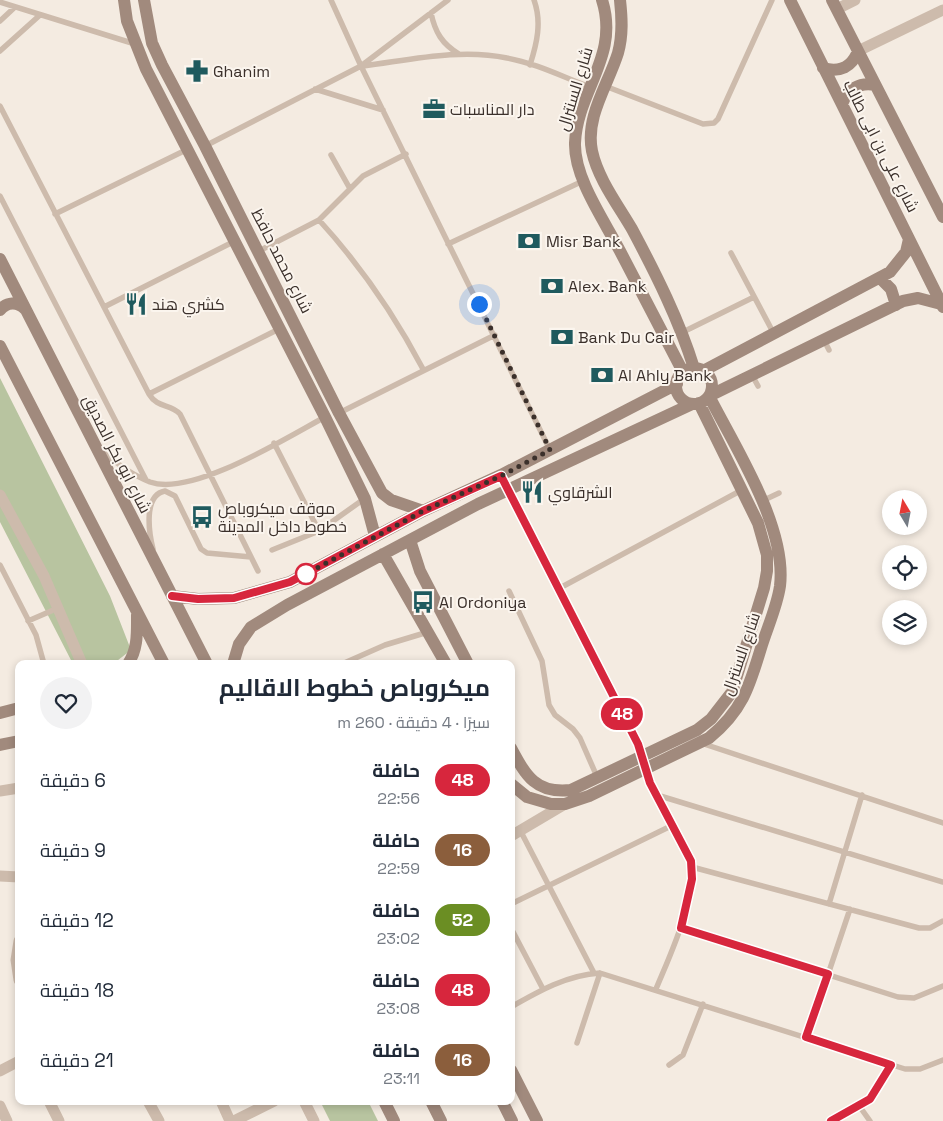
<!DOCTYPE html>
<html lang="ar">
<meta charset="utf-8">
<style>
body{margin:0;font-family:"Space Grotesk",Cairo,sans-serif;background:#f2f2f3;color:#1f2937;direction:rtl;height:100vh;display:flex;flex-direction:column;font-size:19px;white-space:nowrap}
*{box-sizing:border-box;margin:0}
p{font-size:16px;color:#747a83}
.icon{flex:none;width:28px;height:28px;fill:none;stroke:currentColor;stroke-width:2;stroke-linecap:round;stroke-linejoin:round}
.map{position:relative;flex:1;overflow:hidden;direction:ltr}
.drawer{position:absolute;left:15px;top:660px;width:500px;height:445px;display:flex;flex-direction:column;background:#fff;border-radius:10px;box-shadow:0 2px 8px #0003;direction:rtl}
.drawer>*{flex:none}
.badge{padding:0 10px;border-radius:16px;font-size:18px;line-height:32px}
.needle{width:32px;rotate:350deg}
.tools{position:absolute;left:882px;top:490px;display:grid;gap:10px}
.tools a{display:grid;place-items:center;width:45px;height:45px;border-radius:50%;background:#fff;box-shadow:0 2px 8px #0003;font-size:25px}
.you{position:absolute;width:25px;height:25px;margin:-12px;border:4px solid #fff;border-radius:50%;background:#1a73e8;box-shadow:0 0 0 8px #1a73e833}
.map>.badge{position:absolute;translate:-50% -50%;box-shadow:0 0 0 2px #fff}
.round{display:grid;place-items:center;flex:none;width:52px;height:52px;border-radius:26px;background:#f2f2f3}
.summary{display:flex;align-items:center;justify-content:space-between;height:85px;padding:0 25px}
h1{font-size:24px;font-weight:700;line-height:38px}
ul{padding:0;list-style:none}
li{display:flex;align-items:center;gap:15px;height:70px;padding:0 25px}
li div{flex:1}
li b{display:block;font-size:19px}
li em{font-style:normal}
li .badge{min-width:55px;font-weight:700;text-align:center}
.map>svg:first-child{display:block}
</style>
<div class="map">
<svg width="943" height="1121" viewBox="0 0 943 1121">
<rect width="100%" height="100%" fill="#f4ebe1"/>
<path fill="#b8c4a0" d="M 0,378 L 110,596 L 131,650 L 113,664 L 73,664 L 0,522 Z
M 320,1101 L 368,1101 L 378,1121 L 330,1121 Z"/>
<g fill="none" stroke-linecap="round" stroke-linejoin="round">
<path stroke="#cdbbac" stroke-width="5.5" d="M 331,0 L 361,66 L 550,450
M 0,2 L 135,44
M 431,13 C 435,32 442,44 459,54
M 0,21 L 15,7
M 0,51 L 40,15
M 530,65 C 537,43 542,22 534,0
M 363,66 C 410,60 460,48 507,58 C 535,63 563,77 590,87
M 605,86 L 703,124 L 714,123 L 718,119 L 772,0
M 315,89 L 383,110
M 0,106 L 149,394 C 158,409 170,403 180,414 L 258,571
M 205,146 L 361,66 L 448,0
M 331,155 L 349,187
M 0,196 L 146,480
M 55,214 L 188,149
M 319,220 C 361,266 394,314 423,369
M 448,244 L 583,181
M 259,251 L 319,220 L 363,176 L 406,154
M 731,253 L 774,334
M 104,307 L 235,241
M 683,332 L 754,297
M 824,340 L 829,350
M 752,375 L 758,386
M 149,394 L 279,329
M 339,413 L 495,335
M 102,451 C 116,463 132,475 150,482 C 192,497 286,438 325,417
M 509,490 L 638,744 L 642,757
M 762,501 L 779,493
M 319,531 L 364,499
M 153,549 C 149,533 143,495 165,491 L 175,496 L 178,502 L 201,549 L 207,553 L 251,557
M 272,550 L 319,531 L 274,443
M 0,565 L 36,635 L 44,664
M 558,589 L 740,491
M 509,591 L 542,661 L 549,705 L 555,715 L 573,729 L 580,738 L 598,779
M 28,621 L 58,608
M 342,664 L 385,645 L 428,632
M 701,743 L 943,823
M 645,769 C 654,799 675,825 688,854 C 703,887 669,957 656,989
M 657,795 L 943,882
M 520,830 L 594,973
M 692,867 L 919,928 L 930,928 L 943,921
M 511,904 L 673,825
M 829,904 L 862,795
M 511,928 L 543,989
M 681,928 L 898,997 L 914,998 L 943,986
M 511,1007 C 539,991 567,975 600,973 L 905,1069 L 920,1069 L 943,1060
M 807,1037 L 850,909
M 577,1043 L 600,973
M 669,1065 L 683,1055 L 703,1004
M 860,1107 L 870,1121
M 831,1121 L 870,1099 L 891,1065"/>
<path stroke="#cdbbac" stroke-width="11" d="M 837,9 L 855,0
M 858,51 L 943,10
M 0,495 L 44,576 L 82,664
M 0,791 L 19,788
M 511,836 L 565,804
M 0,876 L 19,877
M 19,941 L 16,960 L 19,980
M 0,1071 L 19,1061
M 49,1101 L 59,1121
M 148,1101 L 159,1121
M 221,1101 L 230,1121
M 304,1101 L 314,1121
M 0,1106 L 7,1121
M 234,1121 L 274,1101"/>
<path stroke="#a18a7d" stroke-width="12" d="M 124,0 L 127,21 L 146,69 L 325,417 L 365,499 L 375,536
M 144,0 L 152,43 L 162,65 L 205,146 L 339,413 L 382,493 L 391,500 L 423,511
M 602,0 C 620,56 577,91 575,143 C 574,178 604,220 620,251 C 641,291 662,332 683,372
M 620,0 C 622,18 623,35 618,53 C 608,85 585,117 592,151 C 598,179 618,205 632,229 C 656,274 679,320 694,368
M 790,0 L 943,307
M 832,0 L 943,217
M 823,68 C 840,73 852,67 858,51
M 842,104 C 848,89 859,82 875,85
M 0,259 L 207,664
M 880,278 L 891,289 L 896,305
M 0,310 C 7,302 17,301 25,309
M 0,346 L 164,664
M676 386a18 18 0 1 1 36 0a18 18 0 1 1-36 0Z
M 703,371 L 890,272 L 906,252 L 909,239
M 709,396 L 903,301 L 918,298 L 941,304
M 410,540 L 420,571 L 468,664
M 383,554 L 446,664
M 172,596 L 198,599 L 234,598 L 290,582 L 423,511 L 501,475 L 677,384
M 128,664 C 138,649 137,633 137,615
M 233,664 L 239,644 L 251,627 L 287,605 L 478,504 L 692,404
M 0,713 L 19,708
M 0,745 L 19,741
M 511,748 C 526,776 536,794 571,790 L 697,730 L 711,719 L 732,692 L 764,588 L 767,571 L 767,555 L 758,523 L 699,403
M 511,784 L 527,797 L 551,804 L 565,804 L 589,796 L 709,738 C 742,711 749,688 761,648 C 767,628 777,607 780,586 C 787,527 736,449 709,396
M 511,1070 L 537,1121
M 384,1101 L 394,1121
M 431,1101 L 441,1121
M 502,1101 L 512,1121"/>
</g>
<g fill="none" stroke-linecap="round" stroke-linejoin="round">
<defs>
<path id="line" d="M 172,596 L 198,599 L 234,598 L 290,582 L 423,511 L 501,476 L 638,744 L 650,783 L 691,861 L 692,879 L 681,928 L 828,974 L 806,1037 L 891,1065 L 870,1099 L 831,1121"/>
</defs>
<use href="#line" stroke="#fff" stroke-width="11"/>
<use href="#line" stroke="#d7263d" stroke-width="8"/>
<path stroke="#3b302b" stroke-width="5" stroke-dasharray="0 9" d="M 306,574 L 304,575 L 423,511 L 501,476 L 550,450 L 479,304"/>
</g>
<defs>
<symbol id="pharmacy-bare" viewBox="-9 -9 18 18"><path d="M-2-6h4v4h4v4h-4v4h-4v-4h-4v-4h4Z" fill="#1f5a5e" stroke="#fbf5ee" stroke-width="2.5" paint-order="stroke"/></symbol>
<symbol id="office-bare" viewBox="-9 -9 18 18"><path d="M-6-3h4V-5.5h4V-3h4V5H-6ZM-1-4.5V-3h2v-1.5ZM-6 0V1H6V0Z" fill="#1f5a5e" stroke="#fbf5ee" stroke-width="2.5" paint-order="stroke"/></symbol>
<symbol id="bank-bare" viewBox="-9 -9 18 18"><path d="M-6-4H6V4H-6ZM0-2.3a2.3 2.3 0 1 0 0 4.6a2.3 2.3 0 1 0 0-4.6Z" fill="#1f5a5e" stroke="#fbf5ee" stroke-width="2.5" paint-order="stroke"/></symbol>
<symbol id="restaurant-bare" viewBox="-9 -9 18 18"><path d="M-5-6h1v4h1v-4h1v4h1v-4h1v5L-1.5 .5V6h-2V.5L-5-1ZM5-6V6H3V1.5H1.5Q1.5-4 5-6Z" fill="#1f5a5e" stroke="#fbf5ee" stroke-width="2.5" paint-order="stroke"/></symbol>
<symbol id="bus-bare" viewBox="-9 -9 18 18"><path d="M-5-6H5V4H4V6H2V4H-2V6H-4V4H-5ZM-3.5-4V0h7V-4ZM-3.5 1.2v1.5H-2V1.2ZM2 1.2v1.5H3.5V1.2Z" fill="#1f5a5e" stroke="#fbf5ee" stroke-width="2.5" paint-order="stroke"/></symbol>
</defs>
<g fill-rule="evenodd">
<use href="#pharmacy-bare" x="181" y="55" width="32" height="32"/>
<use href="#office-bare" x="418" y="93" width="32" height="32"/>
<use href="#bank-bare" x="513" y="225" width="32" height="32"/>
<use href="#bank-bare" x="536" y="270" width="32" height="32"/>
<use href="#restaurant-bare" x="120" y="288" width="32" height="32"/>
<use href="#bank-bare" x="546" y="321" width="32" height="32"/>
<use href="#bank-bare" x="586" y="359" width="32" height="32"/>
<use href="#restaurant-bare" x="516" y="476" width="32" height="32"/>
<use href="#bus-bare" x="186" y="501" width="32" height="32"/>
<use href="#bus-bare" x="407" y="586" width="32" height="32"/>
</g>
<circle fill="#fff" stroke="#d7263d" stroke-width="2.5" cx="306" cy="574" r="10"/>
<g text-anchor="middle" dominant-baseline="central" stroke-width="4" stroke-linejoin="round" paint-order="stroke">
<g font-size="16" fill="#3b302b" stroke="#fbf5ee" text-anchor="start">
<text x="213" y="71">Ghanim</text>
<text x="450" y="109">دار المناسبات</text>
<text x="546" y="241">Misr Bank</text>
<text x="568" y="286">Alex. Bank</text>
<text x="152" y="304">كشري هند</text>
<text x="578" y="337">Bank Du Cair</text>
<text x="618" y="375">Al Ahly Bank</text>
<text x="548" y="492">الشرقاوي</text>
<text x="218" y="508">موقف ميكروباص<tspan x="218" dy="18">خطوط داخل المدينة</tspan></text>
<text x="439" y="602">Al Ordoniya</text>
</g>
<g font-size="16" fill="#3b302b" stroke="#fbf5ee">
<text transform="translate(575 89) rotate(-73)">شارع السنترال</text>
<text transform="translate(881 146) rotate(63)">شارع على بن ابى طالب</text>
<text transform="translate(282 261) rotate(63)">شارع محمد حافظ</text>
<text transform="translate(117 454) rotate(63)">شارع ابو بكر الصديق</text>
<text transform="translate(741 654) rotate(-71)">شارع السنترال</text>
</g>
</g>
</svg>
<div class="tools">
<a><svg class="needle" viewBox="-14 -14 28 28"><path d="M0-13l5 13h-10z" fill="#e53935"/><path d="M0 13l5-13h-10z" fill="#747a83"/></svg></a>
<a><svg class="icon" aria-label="locate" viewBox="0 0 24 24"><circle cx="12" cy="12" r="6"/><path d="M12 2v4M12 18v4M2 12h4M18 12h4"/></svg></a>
<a><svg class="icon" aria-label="layers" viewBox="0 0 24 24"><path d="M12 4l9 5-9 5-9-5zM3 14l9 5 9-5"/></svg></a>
</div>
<div class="you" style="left:479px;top:304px"></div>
<b class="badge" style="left:622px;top:714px;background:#d7263d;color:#fff">48</b>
<section class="drawer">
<div class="summary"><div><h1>ميكروباص خطوط الاقاليم</h1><p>سيرًا · 4 دقيقة · 260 m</p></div><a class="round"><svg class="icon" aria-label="heart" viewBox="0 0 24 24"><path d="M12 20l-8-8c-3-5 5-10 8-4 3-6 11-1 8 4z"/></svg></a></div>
<ul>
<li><span class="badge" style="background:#d7263d;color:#fff">48</span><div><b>حافلة</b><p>22:56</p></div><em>6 دقيقة</em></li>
<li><span class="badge" style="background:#8b5e3c;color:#fff">16</span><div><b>حافلة</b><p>22:59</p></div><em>9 دقيقة</em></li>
<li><span class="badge" style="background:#6b8e23;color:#fff">52</span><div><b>حافلة</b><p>23:02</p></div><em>12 دقيقة</em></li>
<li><span class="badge" style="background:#d7263d;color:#fff">48</span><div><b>حافلة</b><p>23:08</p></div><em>18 دقيقة</em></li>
<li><span class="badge" style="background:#8b5e3c;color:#fff">16</span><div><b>حافلة</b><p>23:11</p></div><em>21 دقيقة</em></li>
</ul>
</section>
</div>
